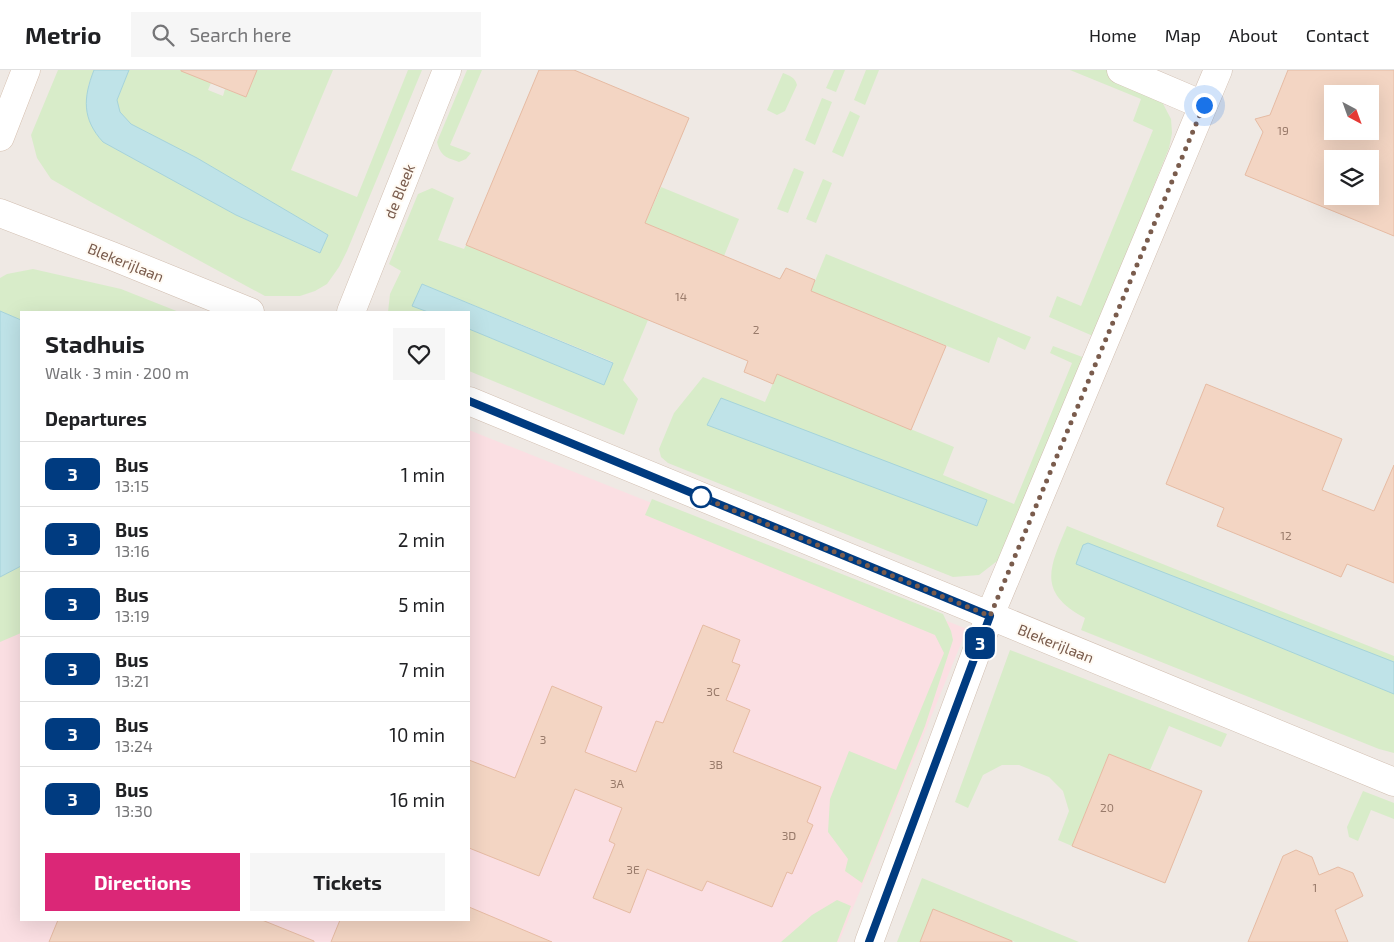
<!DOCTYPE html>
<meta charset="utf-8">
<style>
body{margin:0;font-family:"Exo 2",sans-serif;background:#f6f6f6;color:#202124;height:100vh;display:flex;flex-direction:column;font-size:19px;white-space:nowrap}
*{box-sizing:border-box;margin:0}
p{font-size:16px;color:#757577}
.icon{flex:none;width:28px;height:28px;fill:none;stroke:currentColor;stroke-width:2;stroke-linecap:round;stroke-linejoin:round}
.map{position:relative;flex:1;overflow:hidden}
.side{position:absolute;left:20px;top:241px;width:450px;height:610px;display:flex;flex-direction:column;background:#fff;border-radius:0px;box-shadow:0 5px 20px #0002}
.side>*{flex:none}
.badge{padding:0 10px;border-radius:8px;font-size:18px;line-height:32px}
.needle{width:32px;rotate:139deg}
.fabs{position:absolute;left:1324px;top:15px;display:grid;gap:10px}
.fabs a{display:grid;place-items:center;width:55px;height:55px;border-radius:0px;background:#fff;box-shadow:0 5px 20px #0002;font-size:25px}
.you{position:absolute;width:25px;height:25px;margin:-12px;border:4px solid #fff;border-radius:50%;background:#1a73e8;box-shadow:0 0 0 8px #1a73e833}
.map>.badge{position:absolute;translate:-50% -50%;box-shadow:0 0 0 2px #fff}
h2{padding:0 25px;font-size:19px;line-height:45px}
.round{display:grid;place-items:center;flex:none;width:52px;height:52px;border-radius:0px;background:#f6f6f6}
.overview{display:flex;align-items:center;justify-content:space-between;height:85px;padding:0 25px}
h1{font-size:24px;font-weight:700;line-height:38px}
.primary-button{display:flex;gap:10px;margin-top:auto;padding:10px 25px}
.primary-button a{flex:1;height:58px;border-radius:0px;background:#db2777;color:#fff;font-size:20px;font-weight:700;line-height:58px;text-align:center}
.primary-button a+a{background:#f6f6f6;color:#202124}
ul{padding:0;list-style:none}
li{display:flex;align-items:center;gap:15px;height:65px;padding:0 25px;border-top:1px solid #e0e0e0}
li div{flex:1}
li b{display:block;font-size:19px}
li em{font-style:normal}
li .badge{min-width:55px;font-weight:700;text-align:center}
header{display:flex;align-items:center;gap:30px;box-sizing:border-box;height:70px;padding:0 25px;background:#fff;border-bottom:1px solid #e0e0e0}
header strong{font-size:24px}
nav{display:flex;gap:28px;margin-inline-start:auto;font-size:18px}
.search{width:350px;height:45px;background:#f6f6f6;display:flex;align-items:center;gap:12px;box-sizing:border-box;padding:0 18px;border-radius:0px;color:#757577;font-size:19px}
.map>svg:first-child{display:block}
</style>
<header>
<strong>Metrio</strong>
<div class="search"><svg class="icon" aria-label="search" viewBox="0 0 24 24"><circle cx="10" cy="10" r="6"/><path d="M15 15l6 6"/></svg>Search here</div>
<nav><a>Home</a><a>Map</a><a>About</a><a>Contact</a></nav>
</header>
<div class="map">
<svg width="1394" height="872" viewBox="0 0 1394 872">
<rect width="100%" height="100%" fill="#fdf6ec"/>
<path fill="#efe9e4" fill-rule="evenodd" d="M 0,0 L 1394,0 L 1394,872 L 0,872 ZM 1332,24 L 1370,24 L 1370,61 L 1332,61 ZM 1332,89 L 1370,89 L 1370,126 L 1332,126 ZM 21,242 L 469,242 L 469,850 L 21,850 Z"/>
<path fill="#fbdfe3" d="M 469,360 L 967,559 L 839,872 L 0,872 L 0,428 L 21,405 L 21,850 L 469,850 Z"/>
<path fill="#d8ecc9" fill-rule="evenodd" d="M 58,0 L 94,0 L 88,16 L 103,72 L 236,145 L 319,183 L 328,165 L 197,88 L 131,54 L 120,42 L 117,30 L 129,0 L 196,0 L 194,6 L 211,13 L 208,20 L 223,26 L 225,19 L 246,27 L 257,0 L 333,0 L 291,100 L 357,127 L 408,0 L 422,0 L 347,181 L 339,197 L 327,214 L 315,221 L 300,226 L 265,226 L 91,132 L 51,109 L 37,88 L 31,65 Z
M 467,0 L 482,0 L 450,75 L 471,83 L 466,89 L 459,92 C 446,87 441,87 437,72 Z
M 834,0 L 845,0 L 836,22 L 826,18 Z
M 866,0 L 879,0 L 865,35 L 854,30 Z
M 1070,0 L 1106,0 L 1153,20 L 1160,28 L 1171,49 L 1172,63 L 1169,78 L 1093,266 L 1049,247 L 1057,226 L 1081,236 L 1153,60 L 1133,51 L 1141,29 Z
M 783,3 C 790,6 795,7 797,15 L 785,41 L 777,45 L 767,40 Z
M 822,28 L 832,32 L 815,75 L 805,70 Z
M 850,41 L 860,46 L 843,87 L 832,82 Z
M 794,98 L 804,102 L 788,143 L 777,139 Z
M 823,109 L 832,113 L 816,153 L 806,149 Z
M 661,117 L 739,149 L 724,186 L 645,153 Z
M 432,118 L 454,128 L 438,170 L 464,179 L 466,175 L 648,250 L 623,310 L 638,329 L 624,365 L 469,301 L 469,259 L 604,315 L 613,292 L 422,214 L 413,236 L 428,242 L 388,242 L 390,224 L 401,201 L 389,194 L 418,124 Z
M 826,184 L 1031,267 L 1025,280 L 998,267 L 989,293 L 811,221 Z
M 33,199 L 121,219 L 179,242 L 21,242 L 21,250 L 0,241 L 0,208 L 7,204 Z
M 1053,276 L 1085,288 L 1001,488 L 979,505 L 953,507 L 668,393 L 661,387 L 659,379 L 674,343 L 703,307 L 765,332 L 777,304 L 954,377 L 943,405 L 1014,434 L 1072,293 L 1050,283 ZM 713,342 L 987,430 L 977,456 L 708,355 Z
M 652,429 L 943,544 L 951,561 L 953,570 L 925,656 L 862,813 L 845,801 L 848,789 L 828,762 L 830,729 L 849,681 L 896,700 L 944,583 L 935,565 L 645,445 Z
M 1067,456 L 1394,586 L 1394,683 L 1379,679 L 1081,560 L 1085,548 C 1036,522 1050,497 1067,456 Z
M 21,496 L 21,563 L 0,572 L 0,507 Z
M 1010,580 L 1227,664 L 1221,677 L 1169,656 L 1150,700 L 1109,684 L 1072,776 L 1058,770 L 1069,741 L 1063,721 L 1049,707 L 1019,695 L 1002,695 L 983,705 L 968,738 L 955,732 Z
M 1363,721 L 1394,733 L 1394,749 L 1371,740 L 1358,771 L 1349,767 L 1347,757 Z
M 922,808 L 1079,872 L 1015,872 L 934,840 L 920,872 L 897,872 Z
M 837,830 L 851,836 L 837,872 L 781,872 L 812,845 Z"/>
<path fill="#bfe3e8" stroke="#a5d3da" d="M 94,0 L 129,0 L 117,30 L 120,42 L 131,54 L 197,88 L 328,165 L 320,183 L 236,145 L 103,72 C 82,49 83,28 94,0 Z
M 422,214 L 613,293 L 604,315 L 469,259 L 469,242 L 428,242 L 412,236 Z
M 0,241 L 21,250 L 21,496 L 0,507 Z
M 721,328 L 987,430 L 977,456 L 707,355 Z
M 1088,473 L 1394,592 L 1394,624 L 1076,494 L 1083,475 Z"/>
<path fill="#f3d5c3" stroke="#e6bba3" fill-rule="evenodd" d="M 181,0 L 257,0 L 246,27 L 181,1 Z
M 539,0 L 574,0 L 689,48 L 645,153 L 780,209 L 786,198 L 815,210 L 811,221 L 946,276 L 911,360 L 777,304 L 773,314 L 759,308 L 744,302 L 748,291 L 466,175 Z
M 1288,0 L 1394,0 L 1394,166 L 1245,105 L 1263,62 L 1255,49 L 1270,45 ZM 1332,24 L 1370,24 L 1370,61 L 1332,61 ZM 1332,89 L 1370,89 L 1370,126 L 1332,126 Z
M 1206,314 L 1342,369 L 1322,420 L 1374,441 L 1394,395 L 1394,513 L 1347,494 L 1341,507 L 1217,456 L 1224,438 L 1166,414 Z
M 703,555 L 740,570 L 732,592 L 740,595 L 726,630 L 750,640 L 733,682 L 821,717 L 807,752 L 813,755 L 792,804 L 787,802 L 772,837 L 707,811 L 702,821 L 647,799 L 630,843 L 593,828 L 615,774 L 609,771 L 622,738 L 575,719 L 539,806 L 469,778 L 469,690 L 515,708 L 552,616 L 602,637 L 585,682 L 636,702 L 656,651 L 663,653 Z
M 1109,684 L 1202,721 L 1165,813 L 1072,776 Z
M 1296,780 L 1312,787 L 1319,805 L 1338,797 L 1353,803 L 1363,826 L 1335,840 L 1348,872 L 1248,872 L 1283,786 Z
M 469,837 L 552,872 L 331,872 L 340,850 L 469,850 Z
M 933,839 L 1012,871 L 1012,872 L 920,872 Z
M 58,850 L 262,850 L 314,871 L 314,872 L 49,872 Z"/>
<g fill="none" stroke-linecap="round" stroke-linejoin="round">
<defs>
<path id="street" d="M 1121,0 L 1203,35
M 0,143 L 112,186 L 250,242
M 351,242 L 447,0
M 469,331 L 1394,712
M 869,872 L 990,545 L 1218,0"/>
<path id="secondary" d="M 0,67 L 26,0"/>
</defs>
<use href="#street" stroke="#d1beb0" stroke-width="29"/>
<use href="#secondary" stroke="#d6c0b0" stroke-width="29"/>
<use href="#street" stroke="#fff" stroke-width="28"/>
<use href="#secondary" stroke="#fff" stroke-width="28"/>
</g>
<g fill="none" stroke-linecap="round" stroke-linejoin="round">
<defs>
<path id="line" d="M 469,331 L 990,546 L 869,872"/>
</defs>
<use href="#line" stroke="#fff" stroke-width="11"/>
<use href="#line" stroke="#003b80" stroke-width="8"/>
<path stroke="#7a5c4d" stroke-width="5" stroke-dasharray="0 9" d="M 701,427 L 990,546 L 1204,35"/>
</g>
<circle fill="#fff" stroke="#003b80" stroke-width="2.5" cx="701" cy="427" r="10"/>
<g text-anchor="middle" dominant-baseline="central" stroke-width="4" stroke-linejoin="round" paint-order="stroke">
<g font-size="12" fill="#987a6a">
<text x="1283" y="60">19</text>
<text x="681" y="226">14</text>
<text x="756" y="259">2</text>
<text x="1286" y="465">12</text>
<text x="713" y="621">3C</text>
<text x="543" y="669">3</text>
<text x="716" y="694">3B</text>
<text x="617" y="713">3A</text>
<text x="1107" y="737">20</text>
<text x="789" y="765">3D</text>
<text x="633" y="799">3E</text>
<text x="1315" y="817">1</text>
</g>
<g font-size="15" fill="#7a5c4d" stroke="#fffaf3">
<text transform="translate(399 121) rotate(-68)">de Bleek</text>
<text transform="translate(126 192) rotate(22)">Blekerijlaan</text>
<text transform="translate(1056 573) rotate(22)">Blekerijlaan</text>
</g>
</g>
</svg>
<div class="fabs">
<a><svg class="needle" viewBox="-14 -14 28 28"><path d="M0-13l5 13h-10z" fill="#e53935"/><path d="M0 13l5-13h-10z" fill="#757577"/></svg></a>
<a><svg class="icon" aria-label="layers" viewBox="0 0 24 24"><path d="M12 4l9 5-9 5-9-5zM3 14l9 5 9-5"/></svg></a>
</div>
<div class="you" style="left:1204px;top:35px"></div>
<b class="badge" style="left:980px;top:573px;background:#003b80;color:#fff">3</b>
<section class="side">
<div class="overview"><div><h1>Stadhuis</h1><p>Walk · 3 min · 200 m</p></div><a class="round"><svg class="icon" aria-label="heart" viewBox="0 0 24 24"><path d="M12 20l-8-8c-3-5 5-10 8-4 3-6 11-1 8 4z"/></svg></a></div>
<h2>Departures</h2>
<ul>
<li><span class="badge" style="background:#003b80;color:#fff">3</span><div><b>Bus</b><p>13:15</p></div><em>1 min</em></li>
<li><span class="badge" style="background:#003b80;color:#fff">3</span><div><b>Bus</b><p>13:16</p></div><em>2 min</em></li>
<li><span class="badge" style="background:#003b80;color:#fff">3</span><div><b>Bus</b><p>13:19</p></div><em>5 min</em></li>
<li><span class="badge" style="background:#003b80;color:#fff">3</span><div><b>Bus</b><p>13:21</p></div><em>7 min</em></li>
<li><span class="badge" style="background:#003b80;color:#fff">3</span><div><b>Bus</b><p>13:24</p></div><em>10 min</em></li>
<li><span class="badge" style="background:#003b80;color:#fff">3</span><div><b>Bus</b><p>13:30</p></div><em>16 min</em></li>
</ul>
<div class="primary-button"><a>Directions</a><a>Tickets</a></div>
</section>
</div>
